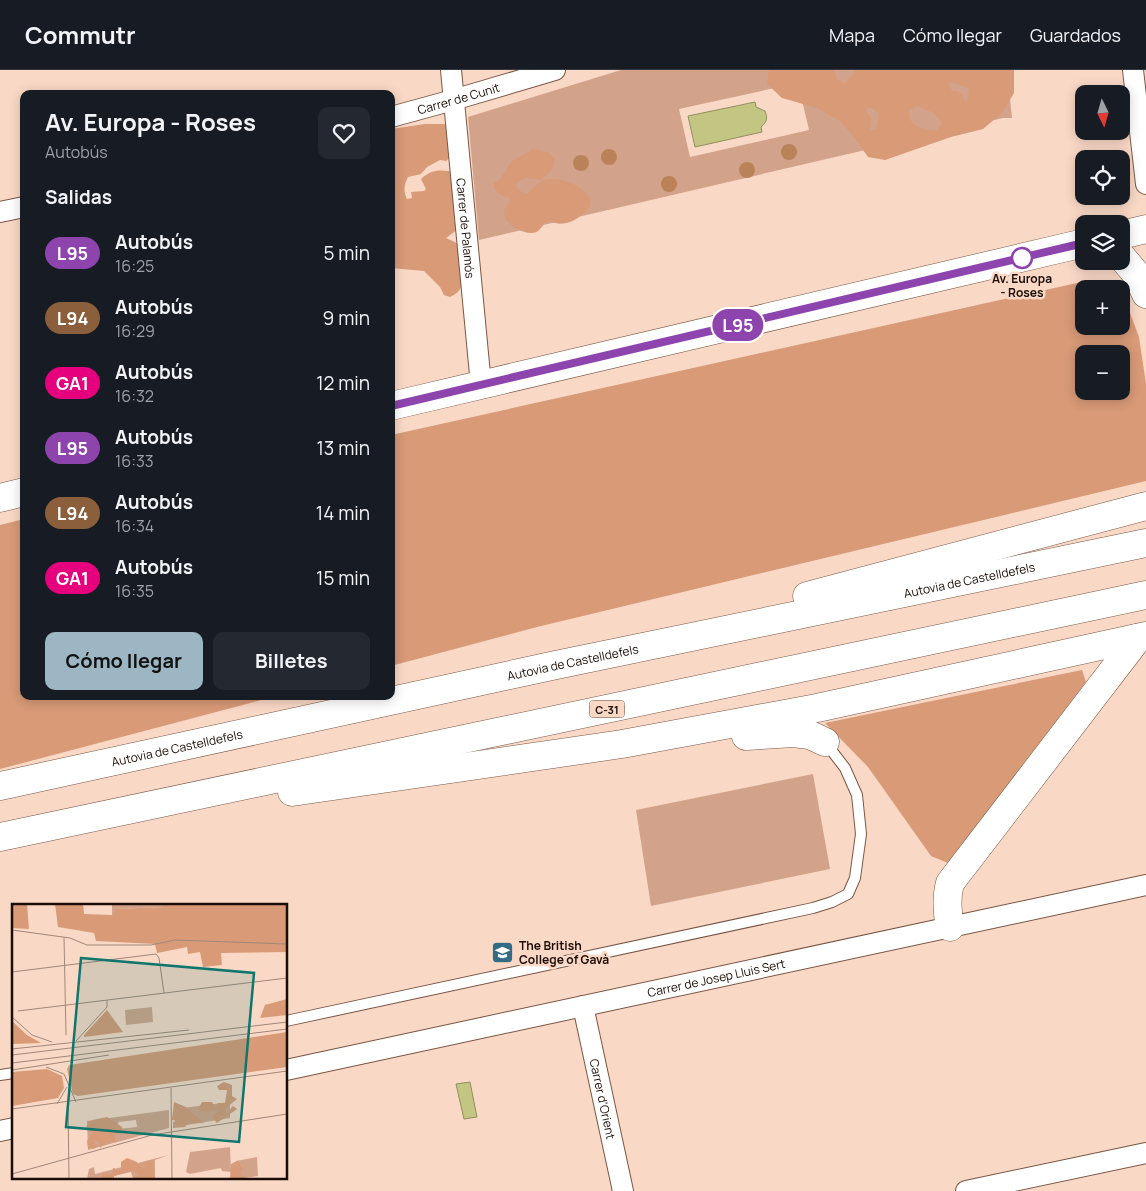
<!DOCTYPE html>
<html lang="es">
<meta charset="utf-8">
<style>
body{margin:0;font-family:Manrope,sans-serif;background:#242831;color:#f1f3f6;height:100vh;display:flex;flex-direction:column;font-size:19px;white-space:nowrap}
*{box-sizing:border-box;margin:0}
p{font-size:16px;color:#9ea1a6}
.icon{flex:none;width:28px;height:28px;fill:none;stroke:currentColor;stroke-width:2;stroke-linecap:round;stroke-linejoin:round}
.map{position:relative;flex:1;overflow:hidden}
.panel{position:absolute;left:20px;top:20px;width:375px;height:610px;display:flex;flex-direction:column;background:#171b24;border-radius:10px;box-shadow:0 2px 12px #0003}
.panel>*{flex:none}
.badge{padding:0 10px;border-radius:16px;font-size:18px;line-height:32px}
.needle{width:32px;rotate:175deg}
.controls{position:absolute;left:1075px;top:15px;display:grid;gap:10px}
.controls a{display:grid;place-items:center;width:55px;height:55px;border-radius:10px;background:#171b24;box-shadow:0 2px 12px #0003;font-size:25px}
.map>.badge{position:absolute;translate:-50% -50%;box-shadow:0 0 0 2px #fff}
h2{padding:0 25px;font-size:19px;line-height:45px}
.round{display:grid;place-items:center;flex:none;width:52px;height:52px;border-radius:10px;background:#242831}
.head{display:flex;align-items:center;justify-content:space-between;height:85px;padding:0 25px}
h1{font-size:24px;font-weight:700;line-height:38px}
.button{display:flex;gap:10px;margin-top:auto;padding:10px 25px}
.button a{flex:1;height:58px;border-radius:10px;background:#9cb6c3;color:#111;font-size:20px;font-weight:700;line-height:58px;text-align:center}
.button a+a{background:#242831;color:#f1f3f6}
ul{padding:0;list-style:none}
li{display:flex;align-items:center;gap:15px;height:65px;padding:0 25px}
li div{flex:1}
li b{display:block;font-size:19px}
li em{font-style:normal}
li .badge{min-width:55px;font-weight:700;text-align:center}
header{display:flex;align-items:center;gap:30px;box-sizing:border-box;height:70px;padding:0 25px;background:#171b24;border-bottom:1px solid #363941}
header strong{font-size:24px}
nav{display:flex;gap:28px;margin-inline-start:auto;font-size:18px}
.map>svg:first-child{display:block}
</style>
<header>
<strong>Commutr</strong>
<nav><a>Mapa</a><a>Cómo llegar</a><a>Guardados</a></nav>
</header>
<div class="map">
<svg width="1146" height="1121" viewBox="0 0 1146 1121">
<rect width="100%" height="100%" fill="#fad8c6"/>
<path fill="#d2a38a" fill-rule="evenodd" d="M 621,0 L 1007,0 L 1012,48 L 1003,48 L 479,170 L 468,47 ZM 798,13 L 809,60 L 690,87 L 679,39 Z
M 813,704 L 830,799 L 651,836 L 636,740 Z"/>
<path fill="#d89a77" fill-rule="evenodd" d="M 769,0 L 834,0 L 836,8 L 844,14 L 854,4 L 855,0 L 1014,0 L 1014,23 L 1002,43 L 983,59 L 951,67 L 885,90 L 868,87 L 854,67 L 840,51 L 817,38 L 782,28 L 767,14 ZM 950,11 L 969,19 L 967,33 L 961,24 L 957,21 L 952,21 L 949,15 ZM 917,36 L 934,43 L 942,53 L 937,60 C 923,60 907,57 909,40 ZM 867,38 L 872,38 L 879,44 L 876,59 L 871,61 L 870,59 L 871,48 L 866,41 Z
M 425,54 L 444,54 L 453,59 L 454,84 L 446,91 L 440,90 L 427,97 L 421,104 L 408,107 C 404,115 403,120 407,129 L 412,128 L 411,122 L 424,121 L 426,119 L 421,109 C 432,98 442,100 456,102 L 461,157 L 446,168 L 461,175 C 463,192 471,219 450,227 L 444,225 L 440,217 L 424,201 L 391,198 L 391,59 Z
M 533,79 L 548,82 L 555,89 C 554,100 549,104 540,110 C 530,108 521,105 516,116 L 519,120 L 526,124 C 532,121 536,114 541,111 C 553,105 583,114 589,127 C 590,129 590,132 590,135 C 583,148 564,159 550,151 C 543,153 543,157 538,161 C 530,167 513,158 508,152 C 504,148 505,145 504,140 L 508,135 L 510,128 L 502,126 L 494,118 L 494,112 L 499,111 L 512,91 Z
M 1086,211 L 1121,219 L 1084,219 L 1084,256 L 1121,256 L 1121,219 L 1139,267 L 1146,314 L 1146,411 L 537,557 L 391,596 L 391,365 ZM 1084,284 L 1121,284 L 1121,321 L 1084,321 Z
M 24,449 L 24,626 L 277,626 L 0,699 L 0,455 Z
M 1082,600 L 1086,612 L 948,793 L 931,786 L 868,697 L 825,653 Z"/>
<path fill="#c3c683" stroke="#918e5e" d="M 755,32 L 756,37 L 765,41 C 768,48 767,52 761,57 L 762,62 L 695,77 L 688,46 Z
M 470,1012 L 477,1047 L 464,1049 L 456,1014 Z"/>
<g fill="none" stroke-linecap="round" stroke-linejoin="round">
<defs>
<path id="lane" d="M 286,951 L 813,838 L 832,832 L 848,824 L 855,808 L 861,764 L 857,725 L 845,698 L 825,672
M 0,1005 L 14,1003"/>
<g id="street">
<path id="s1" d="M 451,0 L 481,315"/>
<path d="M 1133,0 L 1146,114"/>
<path id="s2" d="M 391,47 L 453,30 L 555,0"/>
<path d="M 0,142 L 24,137"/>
<path id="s3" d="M 583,936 L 623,1121"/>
<path id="s4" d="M 286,1000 L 1146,815"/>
<path d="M 0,1061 L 14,1058"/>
<path d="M 966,1121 L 1146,1083"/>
</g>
<path id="secondary" d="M 1121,165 L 1146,159
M 391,336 L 1084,173
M 0,428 L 24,422"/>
<g id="highway">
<path d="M 1121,186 L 1137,205 L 1146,224"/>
<path d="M 807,526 L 1146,436"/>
<path d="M 746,666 L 793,663 L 810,665 L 825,672"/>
<path id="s5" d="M 0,716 L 556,595 L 1146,473"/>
<path d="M 292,722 L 622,674 L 817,638 L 1146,566"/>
<path d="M 0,767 L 1146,525"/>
<path d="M 950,857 C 947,842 946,828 950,813 L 1138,568"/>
</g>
</defs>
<use href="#lane" stroke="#7a5642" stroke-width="12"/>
<use href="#street" stroke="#7a5642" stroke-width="22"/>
<use href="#secondary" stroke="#7a5642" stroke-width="29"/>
<use href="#highway" stroke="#7a5642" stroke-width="29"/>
<use href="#lane" stroke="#fff" stroke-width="10"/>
<use href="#street" stroke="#fff" stroke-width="20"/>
<use href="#secondary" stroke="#fff" stroke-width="28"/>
<use href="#highway" stroke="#fff" stroke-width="28"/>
</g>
<g fill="#ba8259">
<circle cx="789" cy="82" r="8"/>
<circle cx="609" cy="87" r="8"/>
<circle cx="581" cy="93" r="8"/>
<circle cx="747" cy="100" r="8"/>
<circle cx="669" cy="114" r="8"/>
</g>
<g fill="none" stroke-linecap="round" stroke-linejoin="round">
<defs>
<path id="line" d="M 391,336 L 1084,173"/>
</defs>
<use href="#line" stroke="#fff" stroke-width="11"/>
<use href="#line" stroke="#8e44ad" stroke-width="8"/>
</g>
<defs>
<symbol id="university-square" viewBox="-11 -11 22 22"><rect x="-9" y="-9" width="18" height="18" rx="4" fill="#336b85" stroke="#fad8c6"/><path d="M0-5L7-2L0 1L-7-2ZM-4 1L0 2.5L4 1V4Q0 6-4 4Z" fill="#fff"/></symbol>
</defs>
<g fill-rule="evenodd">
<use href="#university-square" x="490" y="870" width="25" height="25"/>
</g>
<circle fill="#fff" stroke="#8e44ad" stroke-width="2.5" cx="1022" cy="188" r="10"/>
<g text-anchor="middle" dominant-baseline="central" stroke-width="5" stroke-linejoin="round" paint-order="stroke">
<rect fill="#fad8c6" stroke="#5e4a40" stroke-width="1" x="589.5" y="630.5" width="35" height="17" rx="4"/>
<g font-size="11" font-weight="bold" fill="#1b0d06">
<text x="607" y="639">C-31</text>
</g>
<g font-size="12" fill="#1b0d06" stroke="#fad8c6">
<text stroke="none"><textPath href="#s2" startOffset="70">Carrer de Cunit</textPath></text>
<text stroke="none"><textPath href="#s1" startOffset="159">Carrer de Palamós</textPath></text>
<text stroke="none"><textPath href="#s5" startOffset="991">Autovia de Castelldefels</textPath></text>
<text stroke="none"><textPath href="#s5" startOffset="586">Autovia de Castelldefels</textPath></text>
<text stroke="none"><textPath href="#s5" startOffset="181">Autovia de Castelldefels</textPath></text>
<text stroke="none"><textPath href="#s4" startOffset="440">Carrer de Josep Lluis Sert</textPath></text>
<text stroke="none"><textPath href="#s3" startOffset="95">Carrer d'Orient</textPath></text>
</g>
<g font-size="12" font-weight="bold" fill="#1b0d06" stroke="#fad8c6">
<text x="1022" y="208">Av. Europa<tspan x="1022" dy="14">- Roses</tspan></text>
</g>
<g font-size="12" font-weight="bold" fill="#1b0d06" stroke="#fad8c6" text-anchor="start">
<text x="519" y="875">The British<tspan x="519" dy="14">College of Gavà</tspan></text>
</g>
</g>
<g transform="translate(12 834)">
<rect width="275" height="275" fill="#fad8c6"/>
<path d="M 100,0 L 152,0 L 152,3 L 105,5 L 100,11 ZM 140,103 L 141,118 L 114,121 L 113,106 ZM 218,198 L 218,214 L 163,223 L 163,205 ZM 157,206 L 157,224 L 76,246 L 75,217 ZM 124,216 L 125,223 L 107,225 L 106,218 ZM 218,243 L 219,268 L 210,267 L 209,264 L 178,270 L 174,268 L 178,248 ZM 157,251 L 143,256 L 143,275 L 121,275 L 119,268 L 102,272 L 102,275 L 75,275 L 77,265 L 82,263 L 83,270 ZM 245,253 L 246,272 L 226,275 L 224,257 Z" fill="#d2a38a" fill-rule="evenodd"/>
<path d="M 0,0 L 15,0 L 17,25 L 0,24 ZM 43,0 L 71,0 L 72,10 L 100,11 L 104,5 L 151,3 L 152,0 L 275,0 L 275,48 L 209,49 L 210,61 L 191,63 L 188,48 L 176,50 L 175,43 L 145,49 L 143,40 L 84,37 L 82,29 L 46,23 ZM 275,95 L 275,111 L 248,114 L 253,101 ZM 95,106 L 111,128 L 72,133 L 72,131 ZM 0,117 L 15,131 L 29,139 L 0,140 ZM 275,128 L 275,163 L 66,192 L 61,190 L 55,165 L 57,161 ZM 35,165 L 50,172 L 52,184 L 46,194 L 0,202 L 0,168 ZM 212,178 L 220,181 L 220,192 L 225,195 L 214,204 L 214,210 L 221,202 L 225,205 L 205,219 L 200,213 L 207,205 L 194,208 L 186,205 L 190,198 L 200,198 L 203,204 L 206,199 L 213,199 L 215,186 L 207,186 L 205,182 ZM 162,198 L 174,203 L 192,219 L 176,219 L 173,223 L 161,224 L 161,218 L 165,217 L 160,216 ZM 95,213 L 110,223 L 111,229 L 103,231 L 100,225 L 104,238 L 95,238 L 88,244 L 87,238 L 80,236 L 85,241 L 82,245 L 76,244 L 75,237 L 81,228 L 74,225 L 75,221 L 80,216 ZM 115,254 L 125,258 L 127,262 L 130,258 L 131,265 L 134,264 L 131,258 L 141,256 L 142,275 L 120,275 L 127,271 L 121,266 L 102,272 L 102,275 L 90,275 L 90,269 L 100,270 L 101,264 L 109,266 L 109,258 ZM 225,257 L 231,265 L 228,270 L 235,275 L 218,275 L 219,260 Z" fill="#d89a77"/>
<path fill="none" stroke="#a18779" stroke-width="1" d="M 0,26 L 58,34 L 75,41 L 139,41 L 163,36 L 275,40M 52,33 L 54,131M 0,68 L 144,50 L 147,54 L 152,89M 6,107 L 275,74M 0,113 L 20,131 L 40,138M 64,137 L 95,103 L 95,96M 0,145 L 177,126M 0,151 L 275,118M 0,159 L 275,125M 34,163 L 52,170 L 64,198M 0,166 L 97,151M 159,184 L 160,275M 56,199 L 57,275M 45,200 L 55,183M 0,205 L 275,167M 0,270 L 140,231 L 275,210"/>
<path fill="#0f766e" fill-opacity="0.15" stroke="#0f766e" stroke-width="2.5" d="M 69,54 L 242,69 L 227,238 L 54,223 Z"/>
<rect width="275" height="275" fill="none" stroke="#1b0d06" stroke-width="2.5"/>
</g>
</svg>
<div class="controls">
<a><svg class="needle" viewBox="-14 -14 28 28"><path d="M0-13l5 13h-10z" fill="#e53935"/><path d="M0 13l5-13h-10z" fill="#9ea1a6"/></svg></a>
<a><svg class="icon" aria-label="locate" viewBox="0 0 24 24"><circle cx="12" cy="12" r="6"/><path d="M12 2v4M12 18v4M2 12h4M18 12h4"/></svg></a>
<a><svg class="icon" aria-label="layers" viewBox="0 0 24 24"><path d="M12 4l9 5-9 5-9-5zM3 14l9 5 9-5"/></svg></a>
<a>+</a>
<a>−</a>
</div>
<b class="badge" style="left:738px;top:255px;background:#8e44ad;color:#fff">L95</b>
<section class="panel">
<div class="head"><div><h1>Av. Europa - Roses</h1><p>Autobús</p></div><a class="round"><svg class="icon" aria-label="heart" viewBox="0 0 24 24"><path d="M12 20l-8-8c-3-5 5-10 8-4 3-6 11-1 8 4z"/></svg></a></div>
<h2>Salidas</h2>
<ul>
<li><span class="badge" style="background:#8e44ad;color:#fff">L95</span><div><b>Autobús</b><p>16:25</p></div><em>5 min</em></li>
<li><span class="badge" style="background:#8b5e3c;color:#fff">L94</span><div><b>Autobús</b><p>16:29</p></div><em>9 min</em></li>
<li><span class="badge" style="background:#e6007e;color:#fff">GA1</span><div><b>Autobús</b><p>16:32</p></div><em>12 min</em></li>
<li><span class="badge" style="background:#8e44ad;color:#fff">L95</span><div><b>Autobús</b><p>16:33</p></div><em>13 min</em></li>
<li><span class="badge" style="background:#8b5e3c;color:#fff">L94</span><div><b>Autobús</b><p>16:34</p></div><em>14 min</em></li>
<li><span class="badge" style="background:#e6007e;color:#fff">GA1</span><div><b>Autobús</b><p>16:35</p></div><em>15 min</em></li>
</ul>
<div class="button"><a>Cómo llegar</a><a>Billetes</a></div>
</section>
</div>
